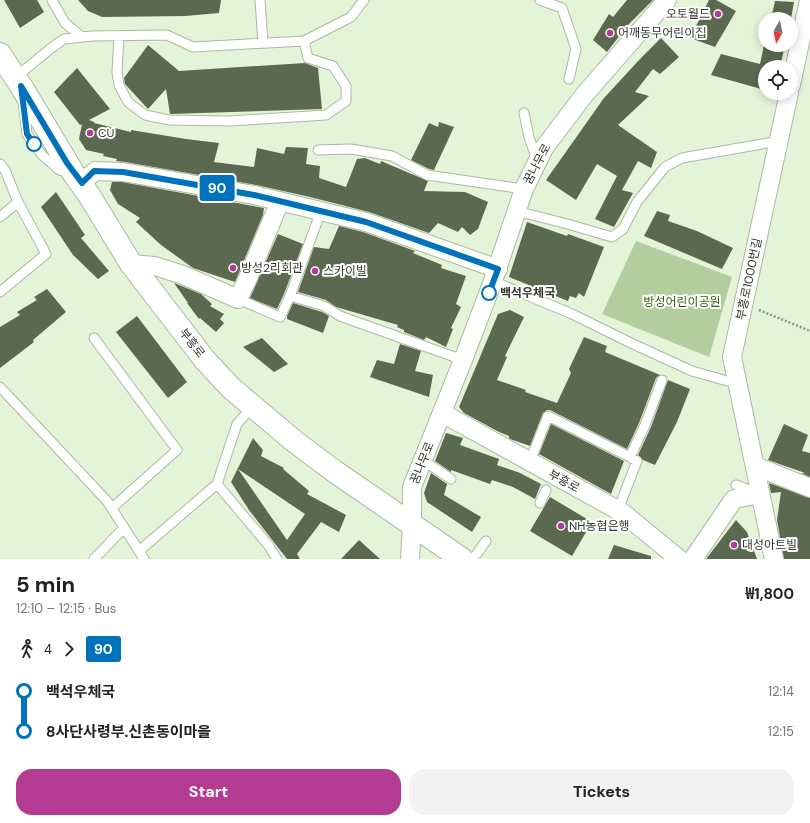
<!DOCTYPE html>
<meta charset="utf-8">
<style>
body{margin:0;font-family:"DM Sans","Noto Sans KR",sans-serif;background:#f2f2f2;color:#222;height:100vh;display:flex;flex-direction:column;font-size:15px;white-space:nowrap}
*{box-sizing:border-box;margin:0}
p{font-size:13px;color:#767676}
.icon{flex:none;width:22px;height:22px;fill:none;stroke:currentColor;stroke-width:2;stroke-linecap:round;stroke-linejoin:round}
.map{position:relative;height:559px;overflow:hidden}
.side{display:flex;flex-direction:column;background:#fff;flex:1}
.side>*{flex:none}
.badge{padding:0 8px;border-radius:3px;font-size:14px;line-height:26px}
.needle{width:26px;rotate:189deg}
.buttons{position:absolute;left:758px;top:12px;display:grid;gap:8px}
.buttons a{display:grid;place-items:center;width:40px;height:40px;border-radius:50%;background:#fff;box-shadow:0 2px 10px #0003;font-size:20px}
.map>.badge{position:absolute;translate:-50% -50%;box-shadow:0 0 0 2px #fff}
.legs{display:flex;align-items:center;gap:6px;height:44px;padding:0 16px;font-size:13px}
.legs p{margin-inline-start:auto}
.head{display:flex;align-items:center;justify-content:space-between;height:68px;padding:0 16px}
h1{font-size:22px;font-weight:700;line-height:30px}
.button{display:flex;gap:8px;margin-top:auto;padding:8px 16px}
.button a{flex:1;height:46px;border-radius:16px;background:#b33b91;color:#fff;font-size:16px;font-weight:700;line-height:46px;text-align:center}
.button a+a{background:#f2f2f2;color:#222}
ul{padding:0 16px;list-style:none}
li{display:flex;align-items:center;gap:14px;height:40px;font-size:15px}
li i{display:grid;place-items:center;width:6px;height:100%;margin:0 5px;background:currentColor}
li i::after{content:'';width:10px;height:10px;margin:-5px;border:3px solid;border-radius:50%;background:#fff}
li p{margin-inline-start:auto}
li:first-child i{background:linear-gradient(#0000 50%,currentColor 0)}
li:last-child i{background:linear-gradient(currentColor 50%,#0000 0)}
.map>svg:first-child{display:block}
</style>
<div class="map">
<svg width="810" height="559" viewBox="0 0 810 559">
<rect width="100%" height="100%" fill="#e4f4d8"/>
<path fill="#b4cd9f" d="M 636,241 L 732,277 L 709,357 L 602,314 Z"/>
<path fill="#5b6951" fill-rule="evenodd" d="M 4,0 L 37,0 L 44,12 L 20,28 Z
M 78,0 L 221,0 L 219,13 L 185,16 L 102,17 L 88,11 Z
M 627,0 L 653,0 L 628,25 L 607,52 L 593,40 L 609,14 L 613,17 Z
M 709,0 L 716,0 L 736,11 L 715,47 L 690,38 Z
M 775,1 L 794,2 L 791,19 L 771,19 Z
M 661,38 L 679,57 L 660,74 L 653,69 L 635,92 L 649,96 L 618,125 L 657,152 L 651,168 L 638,161 L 622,190 L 633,193 L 614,227 L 595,219 L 617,176 L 597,164 L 576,200 L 546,180 L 604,98 L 640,59 Z
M 148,45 L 179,71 L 305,63 L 318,68 L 322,109 L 170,114 L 166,89 L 148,109 L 125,84 L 124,78 Z
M 764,45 L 785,45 L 780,67 L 765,67 L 765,90 L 711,75 L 721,54 L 760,64 Z
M 77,68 L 110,109 L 89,120 L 94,122 L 94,123 L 131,132 L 131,130 L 186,139 L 219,143 L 214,162 L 254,167 L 257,148 L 284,154 L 286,147 L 308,148 L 306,164 L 320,166 L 319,178 L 346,187 L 357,159 L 365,158 L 380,164 L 381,161 L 428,181 L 424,191 L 465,192 L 488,202 L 478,229 L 470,235 L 462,227 L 458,232 L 438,223 L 429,233 L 369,212 L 310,197 L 256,185 L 125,162 L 116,161 L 117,159 L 103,156 L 104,154 L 86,150 L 79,139 L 82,124 L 80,125 L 54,92 Z
M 439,122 L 454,127 L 434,170 L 429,169 L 411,160 L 429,123 L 438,127 Z
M 112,182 L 122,182 L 264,208 L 263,215 L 235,282 L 193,268 L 161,245 L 136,222 L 140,218 L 118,204 L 110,190 Z
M 56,192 L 85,235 L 81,238 L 109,271 L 98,279 L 73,255 L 41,207 Z
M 657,211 L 670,215 L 668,221 L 697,231 L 733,248 L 722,269 L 644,236 Z
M 527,222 L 567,236 L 568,234 L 604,247 L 584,297 L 579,293 L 576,298 L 570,296 L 568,301 L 509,277 Z
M 339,226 L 363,232 L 415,251 L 413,253 L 442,265 L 441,268 L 466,276 L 456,304 L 461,307 L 451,328 L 453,329 L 446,347 L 426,337 L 424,340 L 404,332 L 404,330 L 397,327 L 398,325 L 336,307 L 326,300 L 298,292 L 314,247 L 329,249 Z
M 278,234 L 303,244 L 284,294 L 277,309 L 250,298 Z
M 174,283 L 201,294 L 212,304 L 210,306 L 224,314 L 220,319 L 224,323 L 216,332 L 200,318 L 199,319 L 187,303 L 188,303 Z
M 47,289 L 66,312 L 33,340 L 34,342 L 0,368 L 0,327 L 20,315 L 17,312 L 37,300 L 34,297 Z
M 293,303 L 322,312 L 329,316 L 323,333 L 287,319 L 287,316 Z
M 510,310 L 524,317 L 505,356 L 507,357 L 497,380 L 526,390 L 525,392 L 557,403 L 571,373 L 569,369 L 584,337 L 607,346 L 605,352 L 660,375 L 656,378 L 639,423 L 627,449 L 550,410 L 547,410 L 543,413 L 530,446 L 510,439 L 509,438 L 509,436 L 499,432 L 464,413 L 459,407 L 498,314 Z
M 137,316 L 187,382 L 168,398 L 116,332 Z
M 262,338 L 288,364 L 274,372 L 243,347 Z
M 400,344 L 421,351 L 415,371 L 433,375 L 429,397 L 370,377 L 377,360 L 394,364 Z
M 668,380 L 690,389 L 677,422 L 655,465 L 643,460 L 638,455 L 651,427 Z
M 551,424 L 624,461 L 611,494 L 539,454 Z
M 784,424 L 808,435 L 802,451 L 810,453 L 810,477 L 801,473 L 805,473 L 768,460 Z
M 446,433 L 463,438 L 460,445 L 499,459 L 497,465 L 520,473 L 541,484 L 535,499 L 513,487 L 492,480 L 490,484 L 451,470 L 451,472 L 435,461 Z
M 253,438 L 263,450 L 261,456 L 284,468 L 283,469 L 309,491 L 307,494 L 346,515 L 339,532 L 321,522 L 297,554 L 300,559 L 287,559 L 249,510 L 231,482 ZM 238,469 L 305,514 L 287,540 Z
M 431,473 L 447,484 L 444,495 L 481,517 L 472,532 L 427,502 L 424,493 Z
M 769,483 L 810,498 L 810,559 L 784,559 L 777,520 L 781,492 L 771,493 Z
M 550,497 L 592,522 L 572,556 L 530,531 Z
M 736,520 L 747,532 L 757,559 L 706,559 Z
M 359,540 L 380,559 L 341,559 Z
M 614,545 L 651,556 L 651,559 L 608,559 Z"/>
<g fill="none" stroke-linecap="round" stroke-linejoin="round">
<defs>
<path id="lane" d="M 52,0 L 65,23 L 82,37
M 260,0 L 263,43
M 540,0 L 562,8 L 576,49 L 569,79
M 119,36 L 117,72 L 119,85 L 128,102 L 145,115 L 169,120 L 230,121 L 326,115 L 346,101 L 346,86 L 333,66 L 308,58 L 304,41
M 15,77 L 22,72 L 50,49 L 64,39 L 92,36 L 167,35 L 193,47 L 304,41 L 351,17 L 364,0
M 23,101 L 27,134 L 42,155 L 59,170 L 70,173
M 524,113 L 529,137 L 537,160
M 318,150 L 351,149 L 392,156 L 427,175 L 524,189
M 0,164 L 5,170 L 18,202 L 46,254 L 0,292
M 517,211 L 571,225 L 612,237 L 623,229 L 637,202 L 665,167 L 682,158 L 779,141
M 0,217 L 18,202
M 493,281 L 572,314 L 633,344 L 692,371 L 738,384
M 290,296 L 324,306 L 340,316 L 463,360
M 238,299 L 280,317 L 290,296 L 321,211
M 94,338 L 177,450 L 112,508
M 0,387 L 107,501 L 139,551
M 630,457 L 645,425 L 662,380
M 530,461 L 548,416 L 630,457 L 637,461 L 618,510
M 422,462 L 430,465 L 451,479
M 217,484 L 269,546 L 277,559
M 736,485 L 755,492
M 540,503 L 546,490
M 94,559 L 124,528
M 144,559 L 139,551 L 217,484 L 237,424 L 253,406
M 473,559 L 486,541"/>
<path id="street" d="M 791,85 L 809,0
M 82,183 L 95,171 L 123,172 L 254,195 L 366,222 L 498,269
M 131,264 L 155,266 L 183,275 L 238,299 L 248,278 L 280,201
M 442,413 L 623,513 L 679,559
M 755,466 L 810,488
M 410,559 L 412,524 L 412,487 L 463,360 L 493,281 L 524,189 L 544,148 L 585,94 L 667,0
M 693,559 L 734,499 L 760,494
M 774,559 L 732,357 L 789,93"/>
<path id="secondary" d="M 0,54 L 21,86 L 74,174 L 89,195 L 131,264 L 205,360 L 231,388 L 294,441 L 334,471 L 462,559"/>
</defs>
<use href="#lane" stroke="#aab99f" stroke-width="11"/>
<use href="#street" stroke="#aab99f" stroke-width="20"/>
<use href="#secondary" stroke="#aab99f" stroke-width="24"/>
<path stroke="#899481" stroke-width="2.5" stroke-dasharray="2 2" stroke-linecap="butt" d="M 759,310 L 810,331"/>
<use href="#lane" stroke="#fff" stroke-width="9"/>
<use href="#street" stroke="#fff" stroke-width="18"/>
<use href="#secondary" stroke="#fff" stroke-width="22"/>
</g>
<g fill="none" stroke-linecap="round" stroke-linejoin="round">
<defs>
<path id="line-1" d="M 34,144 L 27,134 L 21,86 L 67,163 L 82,183 L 94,171 L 123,172 L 254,195 L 366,222 L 498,269 L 489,293"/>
</defs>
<use href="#line-1" stroke="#fff" stroke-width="9"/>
<use href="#line-1" stroke="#0072bc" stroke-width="6"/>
</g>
<g fill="#b33b91" stroke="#fff" stroke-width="1.5">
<circle cx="718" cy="14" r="4"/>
<circle cx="610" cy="33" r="4"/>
<circle cx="90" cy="133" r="4"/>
<circle cx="233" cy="268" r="4"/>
<circle cx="315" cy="271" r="4"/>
<circle cx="561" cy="526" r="4"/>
<circle cx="734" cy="545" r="4"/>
</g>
<g fill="#fff" stroke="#0072bc" stroke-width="2">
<circle cx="34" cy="144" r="7"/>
<circle cx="489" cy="293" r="7"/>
</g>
<g text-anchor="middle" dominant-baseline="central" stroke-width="4" stroke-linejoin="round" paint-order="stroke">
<g font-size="12" fill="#31372c" stroke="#fff" text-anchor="start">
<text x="710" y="14" text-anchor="end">오토월드</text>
<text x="618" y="33">어깨동무어린이집</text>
<text x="98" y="133">CU</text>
<text x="241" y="268">방성2리회관</text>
<text x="323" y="271">스카이빌</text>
<text x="569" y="526">NH농협은행</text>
<text x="742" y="545">대성아트빌</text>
</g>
<g font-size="12" fill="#31372c" stroke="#fff">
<text transform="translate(537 164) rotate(-62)">꿈나무로</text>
<text transform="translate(749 279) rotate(-78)">부흥로1000번길</text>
<text transform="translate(192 343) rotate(52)">부흥로</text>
<text transform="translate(422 463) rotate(-68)">꿈나무로</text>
<text transform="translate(564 481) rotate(29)">부흥로</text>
</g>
<g font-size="12" font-weight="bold" fill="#31372c" stroke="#fff" text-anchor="start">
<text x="500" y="293">백석우체국</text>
</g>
<g font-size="12" fill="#375a03" stroke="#fff">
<text x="682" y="302">방성어린이공원</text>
</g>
</g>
</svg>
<div class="buttons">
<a><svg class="needle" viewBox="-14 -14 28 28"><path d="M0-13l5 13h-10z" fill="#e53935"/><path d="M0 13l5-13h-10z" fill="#767676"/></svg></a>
<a><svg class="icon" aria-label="locate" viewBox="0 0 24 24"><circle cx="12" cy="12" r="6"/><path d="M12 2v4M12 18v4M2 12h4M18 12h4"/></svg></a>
</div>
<b class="badge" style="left:217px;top:188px;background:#0072bc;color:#fff">90</b>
</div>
<section class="side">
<div class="head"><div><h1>5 min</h1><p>12:10 – 12:15 · Bus</p></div><b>₩1,800</b></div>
<div class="legs"><svg class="icon" aria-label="walk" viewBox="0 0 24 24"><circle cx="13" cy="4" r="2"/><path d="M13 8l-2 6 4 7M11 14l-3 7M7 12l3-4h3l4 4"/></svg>4<svg class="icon" aria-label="forward" viewBox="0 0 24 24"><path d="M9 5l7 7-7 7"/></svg><b class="badge" style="background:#0072bc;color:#fff">90</b></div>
<ul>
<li><i style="color:#0072bc"></i><b>백석우체국</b><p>12:14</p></li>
<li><i style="color:#0072bc"></i><b>8사단사령부.신촌동이마을</b><p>12:15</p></li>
</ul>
<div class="button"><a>Start</a><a>Tickets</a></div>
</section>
